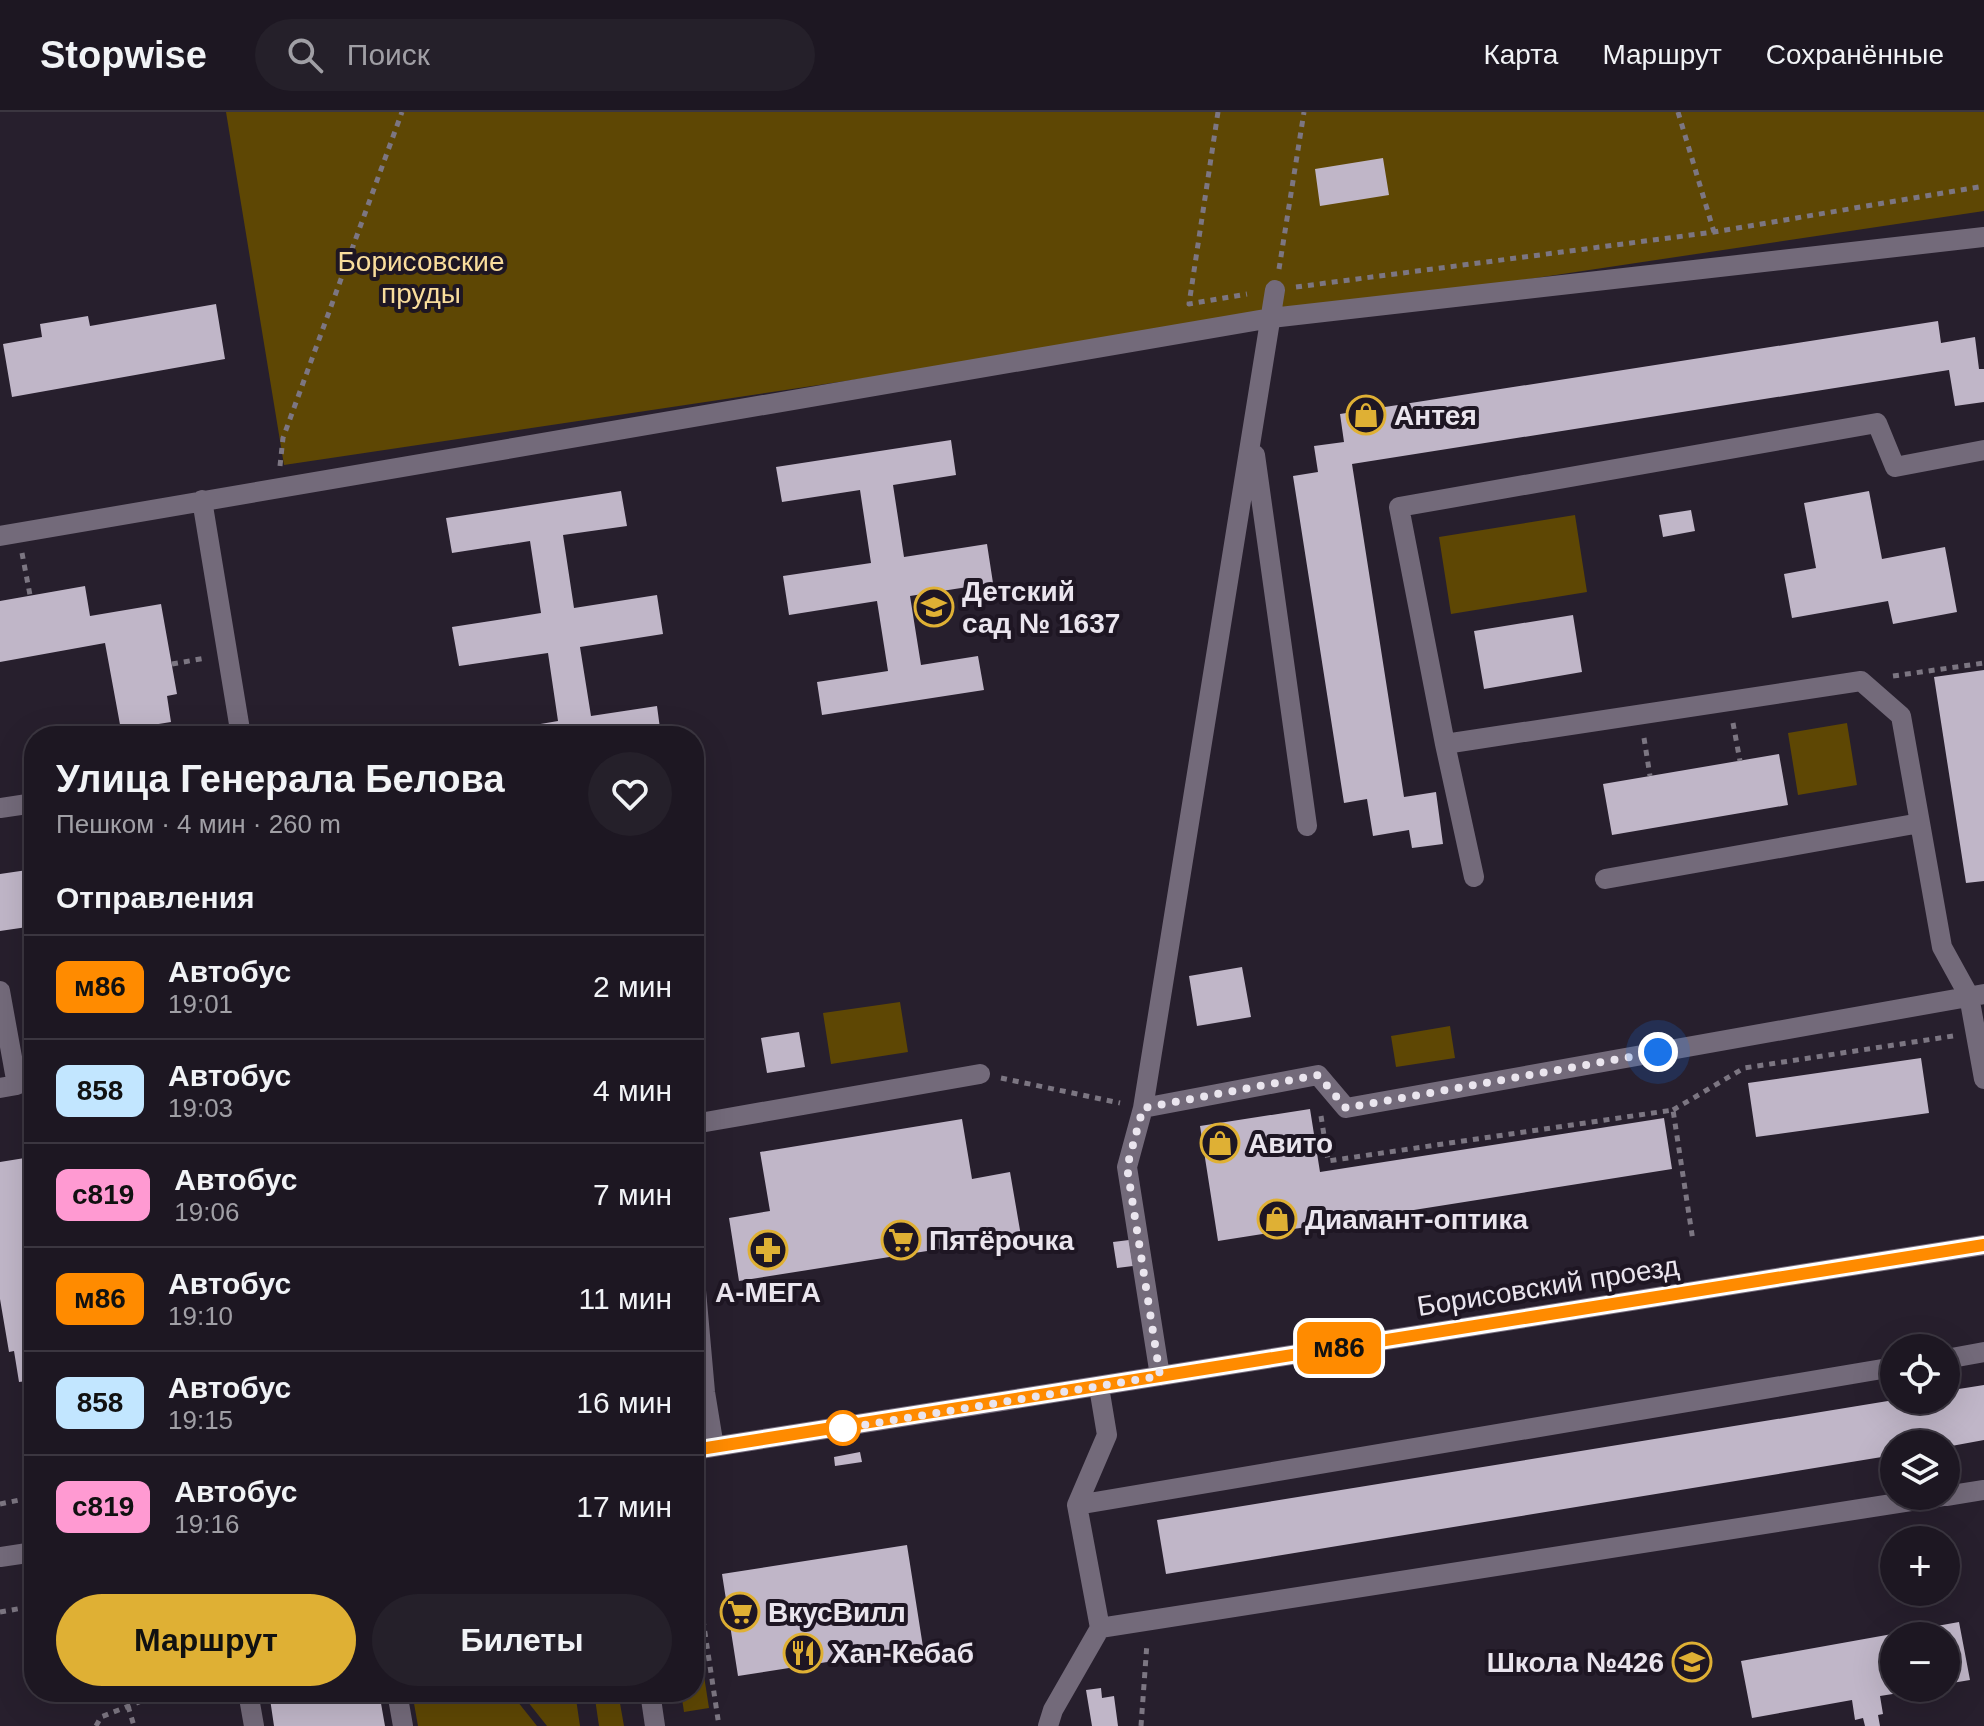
<!DOCTYPE html>
<html lang="ru">
<meta charset="utf-8">
<style>
body{margin:0;font-family:Arial,sans-serif;background:#25202a;color:#f1f3f6;height:100vh;display:flex;flex-direction:column;font-size:30px;white-space:nowrap}
*{box-sizing:border-box;margin:0}
p{font-size:26px;color:#a09fa5}
.icon{flex:none;width:44px;height:44px;fill:none;stroke:currentColor;stroke-width:2;stroke-linecap:round;stroke-linejoin:round}
.map{position:relative;flex:1;overflow:hidden}
.drawer{position:absolute;left:24px;top:614px;width:680px;height:976px;display:flex;flex-direction:column;background:#1d1722;border-radius:32px;box-shadow:0 8px 32px #0002,0 0 0 2px #3b3640}
.drawer>*{flex:none}
.badge{padding:0 16px;border-radius:12px;font-size:28px;line-height:52px}
.tools{position:absolute;left:1880px;top:1222px;display:grid;gap:16px}
.tools a{display:grid;place-items:center;width:80px;height:80px;border-radius:50%;background:#1d1722;box-shadow:0 8px 32px #0002,0 0 0 2px #3b3640;font-size:40px}
.you{position:absolute;width:40px;height:40px;margin:-20px;border:6px solid #fff;border-radius:50%;background:#1a73e8;box-shadow:0 0 0 12px #1a73e833}
.map>.badge{position:absolute;translate:-50% -50%;box-shadow:0 0 0 4px #fff}
h2{padding:0 32px;font-size:30px;line-height:72px}
.round{display:grid;place-items:center;flex:none;width:84px;height:84px;border-radius:42px;background:#25202a}
.headline{display:flex;align-items:center;justify-content:space-between;height:136px;padding:0 32px}
h1{font-size:38px;font-weight:700;line-height:60px}
.primary-button{display:flex;gap:16px;margin-top:auto;padding:16px 32px}
.primary-button a{flex:1;height:92px;border-radius:48px;background:#dfb034;color:#111;font-size:32px;font-weight:700;line-height:92px;text-align:center}
.primary-button a+a{background:#25202a;color:#f1f3f6}
ul{padding:0;list-style:none}
li{display:flex;align-items:center;gap:24px;height:104px;padding:0 32px;border-top:2px solid #3b3640}
li div{flex:1}
li b{display:block;font-size:30px}
li em{font-style:normal}
li .badge{min-width:88px;font-weight:700;text-align:center}
header{display:flex;align-items:center;gap:48px;box-sizing:border-box;height:112px;padding:0 40px;background:#1d1722;border-bottom:2px solid #3b3640}
header strong{font-size:38px}
nav{display:flex;gap:44px;margin-inline-start:auto;font-size:28px}
.search{width:560px;height:72px;background:#25202a;display:flex;align-items:center;gap:20px;box-sizing:border-box;padding:0 28px;border-radius:44px;color:#a09fa5;font-size:30px}
.map>svg:first-child{display:block}
</style>
<header>
<strong>Stopwise</strong>
<div class="search"><svg class="icon" aria-label="search" viewBox="0 0 24 24"><circle cx="10" cy="10" r="6"/><path d="M15 15l6 6"/></svg>Поиск</div>
<nav><a>Карта</a><a>Маршрут</a><a>Сохранённые</a></nav>
</header>
<div class="map">
<svg width="1984" height="1614" viewBox="0 0 1984 1614">
<rect width="100%" height="100%" fill="#271f2d"/>
<path fill="#5e4704" d="M 226,0 L 1984,0 L 1984,99 L 284,353 Z
M 1575,403 L 1587,480 L 1451,502 L 1439,425 Z
M 1847,611 L 1857,673 L 1798,683 L 1788,621 Z
M 900,890 L 908,940 L 831,952 L 823,901 Z
M 1450,914 L 1455,946 L 1396,955 L 1391,924 Z
M 694,1499 L 709,1596 L 684,1600 L 681,1580 L 694,1580 Z
M 412,1580 L 510,1580 L 537,1614 L 418,1614 Z
M 520,1580 L 575,1580 L 580,1614 L 547,1614 Z
M 594,1580 L 618,1580 L 624,1614 L 599,1614 Z"/>
<path fill="#c0b6c8" d="M 1383,46 L 1389,83 L 1320,94 L 1315,57 Z
M 216,192 L 225,247 L 12,285 L 3,232 L 42,225 L 40,212 L 88,204 L 90,214 Z
M 1938,209 L 1941,231 L 1975,225 L 1979,257 L 1984,257 L 1984,290 L 1955,294 L 1949,258 L 1352,352 L 1404,685 L 1436,680 L 1443,732 L 1412,736 L 1409,718 L 1373,724 L 1367,687 L 1344,691 L 1293,364 L 1318,360 L 1314,334 L 1344,330 L 1340,302 Z
M 951,328 L 956,363 L 893,373 L 904,445 L 987,432 L 993,471 L 910,484 L 921,553 L 978,544 L 984,578 L 822,603 L 817,570 L 888,559 L 877,489 L 789,503 L 783,464 L 871,451 L 860,378 L 782,390 L 776,355 Z
M 621,379 L 627,414 L 563,423 L 574,496 L 657,483 L 663,522 L 580,535 L 591,604 L 657,594 L 661,624 L 488,624 L 487,621 L 558,609 L 548,541 L 459,554 L 452,515 L 541,501 L 530,429 L 452,441 L 446,406 Z
M 1869,379 L 1882,447 L 1945,435 L 1957,500 L 1893,512 L 1888,489 L 1792,506 L 1784,462 L 1816,456 L 1804,391 Z
M 1691,398 L 1695,419 L 1663,425 L 1659,403 Z
M 85,474 L 90,504 L 161,492 L 177,582 L 167,584 L 171,610 L 121,618 L 105,531 L 0,550 L 0,489 Z
M 1573,503 L 1582,560 L 1484,577 L 1474,519 Z
M 1984,558 L 1984,769 L 1966,771 L 1934,565 Z
M 1779,642 L 1788,693 L 1612,723 L 1603,672 Z
M 34,757 L 34,814 L 0,819 L 0,762 Z
M 1242,855 L 1251,905 L 1197,914 L 1189,864 Z
M 799,920 L 805,955 L 767,961 L 761,926 Z
M 1921,946 L 1929,1001 L 1756,1025 L 1748,971 Z
M 1310,997 L 1320,1060 L 1664,1006 L 1672,1057 L 1218,1129 L 1200,1014 Z
M 962,1007 L 972,1067 L 1010,1060 L 1021,1124 L 739,1169 L 729,1106 L 770,1099 L 760,1040 Z
M 31,1045 L 34,1268 L 19,1270 L 14,1239 L 9,1240 L 0,1187 L 0,1050 Z
M 1129,1128 L 1133,1154 L 1117,1156 L 1113,1130 Z
M 1984,1273 L 1984,1328 L 1946,1335 L 1894,1332 L 1894,1343 L 1166,1462 L 1157,1408 L 1894,1288 L 1946,1288 L 1946,1279 Z
M 860,1340 L 862,1350 L 835,1354 L 834,1345 Z
M 907,1433 L 923,1535 L 738,1564 L 722,1462 Z
M 1959,1510 L 1970,1568 L 1946,1572 L 1946,1524 L 1894,1524 L 1894,1576 L 1918,1578 L 1880,1584 L 1883,1602 L 1878,1603 L 1880,1614 L 1865,1614 L 1863,1606 L 1855,1608 L 1852,1588 L 1752,1606 L 1741,1549 Z
M 1101,1576 L 1102,1586 L 1114,1584 L 1118,1614 L 1092,1614 L 1086,1578 Z
M 269,1580 L 379,1580 L 385,1614 L 274,1614 Z"/>
<g fill="none" stroke-linecap="round" stroke-linejoin="round">
<path stroke="#7c7682" stroke-width="5" stroke-dasharray="6 6" stroke-linecap="butt" d="M 1218,0 L 1189,192 L 1247,182
M 1678,0 L 1714,120
M 1279,157 L 1304,0
M 1296,175 L 1714,120 L 1984,74
M 280,354 L 283,326 L 402,0
M 22,441 L 30,483
M 172,552 L 206,546
M 1893,564 L 1984,551
M 1733,611 L 1740,649
M 1644,626 L 1650,664
M 1001,966 L 1120,991
M 1673,998 L 1744,956 L 1953,924
M 1321,1004 L 1328,1049 L 1673,998 L 1693,1129
M 0,1392 L 34,1385
M 694,1448 L 719,1614
M 0,1500 L 34,1494
M 128,1594 L 134,1614
M 96,1614 L 101,1605 L 164,1580
M 1141,1614 L 1147,1531"/>
<path stroke="#736a7a" stroke-width="20" d="M 1255,343 L 1307,714
M 202,388 L 241,624
M 0,424 L 1271,206 L 1984,125
M 1445,632 L 1399,395 L 1877,311 L 1895,355 L 1984,338
M 0,696 L 34,691
M 1474,765 L 1445,632 L 1861,569 L 1901,604 L 1942,835 L 1969,884 L 1984,967
M 1605,767 L 1920,711
M 0,879 L 17,973 L 0,976
M 1143,996 L 1318,963 L 1346,996 L 1984,882
M 694,1012 L 980,962
M 694,1156 L 705,1280 L 714,1335
M 1946,1247 L 1984,1240
M 1160,1264 L 1127,1055 L 1143,996 L 1275,178
M 694,1338 L 1984,1133
M 1946,1384 L 1984,1378
M 1077,1393 L 1894,1255
M 0,1445 L 34,1440
M 1100,1516 L 1943,1384
M 248,1580 L 254,1614
M 397,1580 L 403,1614
M 650,1580 L 655,1614
M 1048,1614 L 1053,1598 L 1100,1516 L 1077,1393 L 1107,1323 L 1099,1275"/>
</g>
<g fill="none" stroke-linecap="round" stroke-linejoin="round">
<defs>
<path id="line" d="M 694,1338 L 1984,1133"/>
</defs>
<use href="#line" stroke="#fff" stroke-width="18"/>
<use href="#line" stroke="#ff8b00" stroke-width="12"/>
<path stroke="#eae5ee" stroke-width="8" stroke-dasharray="0 14.4" d="M 843,1316 L 840,1317 L 1160,1264 L 1127,1055 L 1143,996 L 1318,963 L 1346,996 L 1658,940"/>
</g>
<defs>
<symbol id="shop-ring" viewBox="-11 -11 22 22"><circle r="9.5" fill="#1e1623" stroke="#dfb034" stroke-width="1.5"/><path d="M-5-2.5h2.3a2.7 3.5 0 0 1 5.4 0H5L5.5 6h-11ZM-1.5-2.5h3a1.5 2.3 0 0 0-3 0Z" fill="#dfb034"/></symbol>
<symbol id="school-ring" viewBox="-11 -11 22 22"><circle r="9.5" fill="#1e1623" stroke="#dfb034" stroke-width="1.5"/><path d="M0-5L7-2L0 1L-7-2ZM-4 1L0 2.5L4 1V4Q0 6-4 4Z" fill="#dfb034"/></symbol>
<symbol id="supermarket-ring" viewBox="-11 -11 22 22"><circle r="9.5" fill="#1e1623" stroke="#dfb034" stroke-width="1.5"/><path d="M-6-5.5h2.5l.6 2H6L4.5 2H-2.5L-4.4-4H-6ZM-1.5 3.2a1.3 1.3 0 1 0 .1 0ZM3 3.2a1.3 1.3 0 1 0 .1 0Z" fill="#dfb034"/></symbol>
<symbol id="pharmacy-ring" viewBox="-11 -11 22 22"><circle r="9.5" fill="#1e1623" stroke="#dfb034" stroke-width="1.5"/><path d="M-2-6h4v4h4v4h-4v4h-4v-4h-4v-4h4Z" fill="#dfb034"/></symbol>
<symbol id="restaurant-ring" viewBox="-11 -11 22 22"><circle r="9.5" fill="#1e1623" stroke="#dfb034" stroke-width="1.5"/><path d="M-5-6h1v4h1v-4h1v4h1v-4h1v5L-1.5 .5V6h-2V.5L-5-1ZM5-6V6H3V1.5H1.5Q1.5-4 5-6Z" fill="#dfb034"/></symbol>
</defs>
<g fill-rule="evenodd">
<use href="#shop-ring" x="1344" y="281" width="44" height="44"/>
<use href="#school-ring" x="912" y="473" width="44" height="44"/>
<use href="#shop-ring" x="1198" y="1009" width="44" height="44"/>
<use href="#shop-ring" x="1255" y="1085" width="44" height="44"/>
<use href="#supermarket-ring" x="879" y="1106" width="44" height="44"/>
<use href="#pharmacy-ring" x="746" y="1116" width="44" height="44"/>
<use href="#supermarket-ring" x="718" y="1478" width="44" height="44"/>
<use href="#restaurant-ring" x="781" y="1519" width="44" height="44"/>
<use href="#school-ring" x="1670" y="1528" width="44" height="44"/>
</g>
<circle fill="#fff" stroke="#ff8b00" stroke-width="4" cx="843" cy="1316" r="16"/>
<g text-anchor="middle" dominant-baseline="central" stroke-width="8" stroke-linejoin="round" paint-order="stroke">
<g font-size="28" fill="#f9dd9c" stroke="#1e1623">
<text x="421" y="149">Борисовские<tspan x="421" dy="32">пруды</tspan></text>
</g>
<g font-size="28" font-weight="bold" fill="#eae5ee" stroke="#1e1623" text-anchor="start">
<text x="1394" y="303">Антея</text>
<text x="962" y="479">Детский<tspan x="962" dy="32">сад № 1637</tspan></text>
<text x="1248" y="1031">Авито</text>
<text x="1305" y="1107">Диамант-оптика</text>
<text x="929" y="1128">Пятёрочка</text>
<text x="768" y="1180" text-anchor="middle">А-МЕГА</text>
<text x="768" y="1500">ВкусВилл</text>
<text x="831" y="1541">Хан-Кебаб</text>
<text x="1664" y="1550" text-anchor="end">Школа №426</text>
</g>
<g font-size="28" fill="#eae5ee" stroke="#1e1623">
<text transform="translate(1548 1174) rotate(-9)">Борисовский проезд</text>
</g>
</g>
</svg>
<div class="tools">
<a><svg class="icon" aria-label="locate" viewBox="0 0 24 24"><circle cx="12" cy="12" r="6"/><path d="M12 2v4M12 18v4M2 12h4M18 12h4"/></svg></a>
<a><svg class="icon" aria-label="layers" viewBox="0 0 24 24"><path d="M12 4l9 5-9 5-9-5zM3 14l9 5 9-5"/></svg></a>
<a>+</a>
<a>−</a>
</div>
<div class="you" style="left:1658px;top:940px"></div>
<b class="badge" style="left:1339px;top:1236px;background:#ff8b00;color:#111">м86</b>
<section class="drawer">
<div class="headline"><div><h1>Улица Генерала Белова</h1><p>Пешком · 4 мин · 260 m</p></div><a class="round"><svg class="icon" aria-label="heart" viewBox="0 0 24 24"><path d="M12 20l-8-8c-3-5 5-10 8-4 3-6 11-1 8 4z"/></svg></a></div>
<h2>Отправления</h2>
<ul>
<li><span class="badge" style="background:#ff8b00;color:#111">м86</span><div><b>Автобус</b><p>19:01</p></div><em>2 мин</em></li>
<li><span class="badge" style="background:#c2e6ff;color:#111">858</span><div><b>Автобус</b><p>19:03</p></div><em>4 мин</em></li>
<li><span class="badge" style="background:#ff9ad2;color:#111">с819</span><div><b>Автобус</b><p>19:06</p></div><em>7 мин</em></li>
<li><span class="badge" style="background:#ff8b00;color:#111">м86</span><div><b>Автобус</b><p>19:10</p></div><em>11 мин</em></li>
<li><span class="badge" style="background:#c2e6ff;color:#111">858</span><div><b>Автобус</b><p>19:15</p></div><em>16 мин</em></li>
<li><span class="badge" style="background:#ff9ad2;color:#111">с819</span><div><b>Автобус</b><p>19:16</p></div><em>17 мин</em></li>
</ul>
<div class="primary-button"><a>Маршрут</a><a>Билеты</a></div>
</section>
</div>
